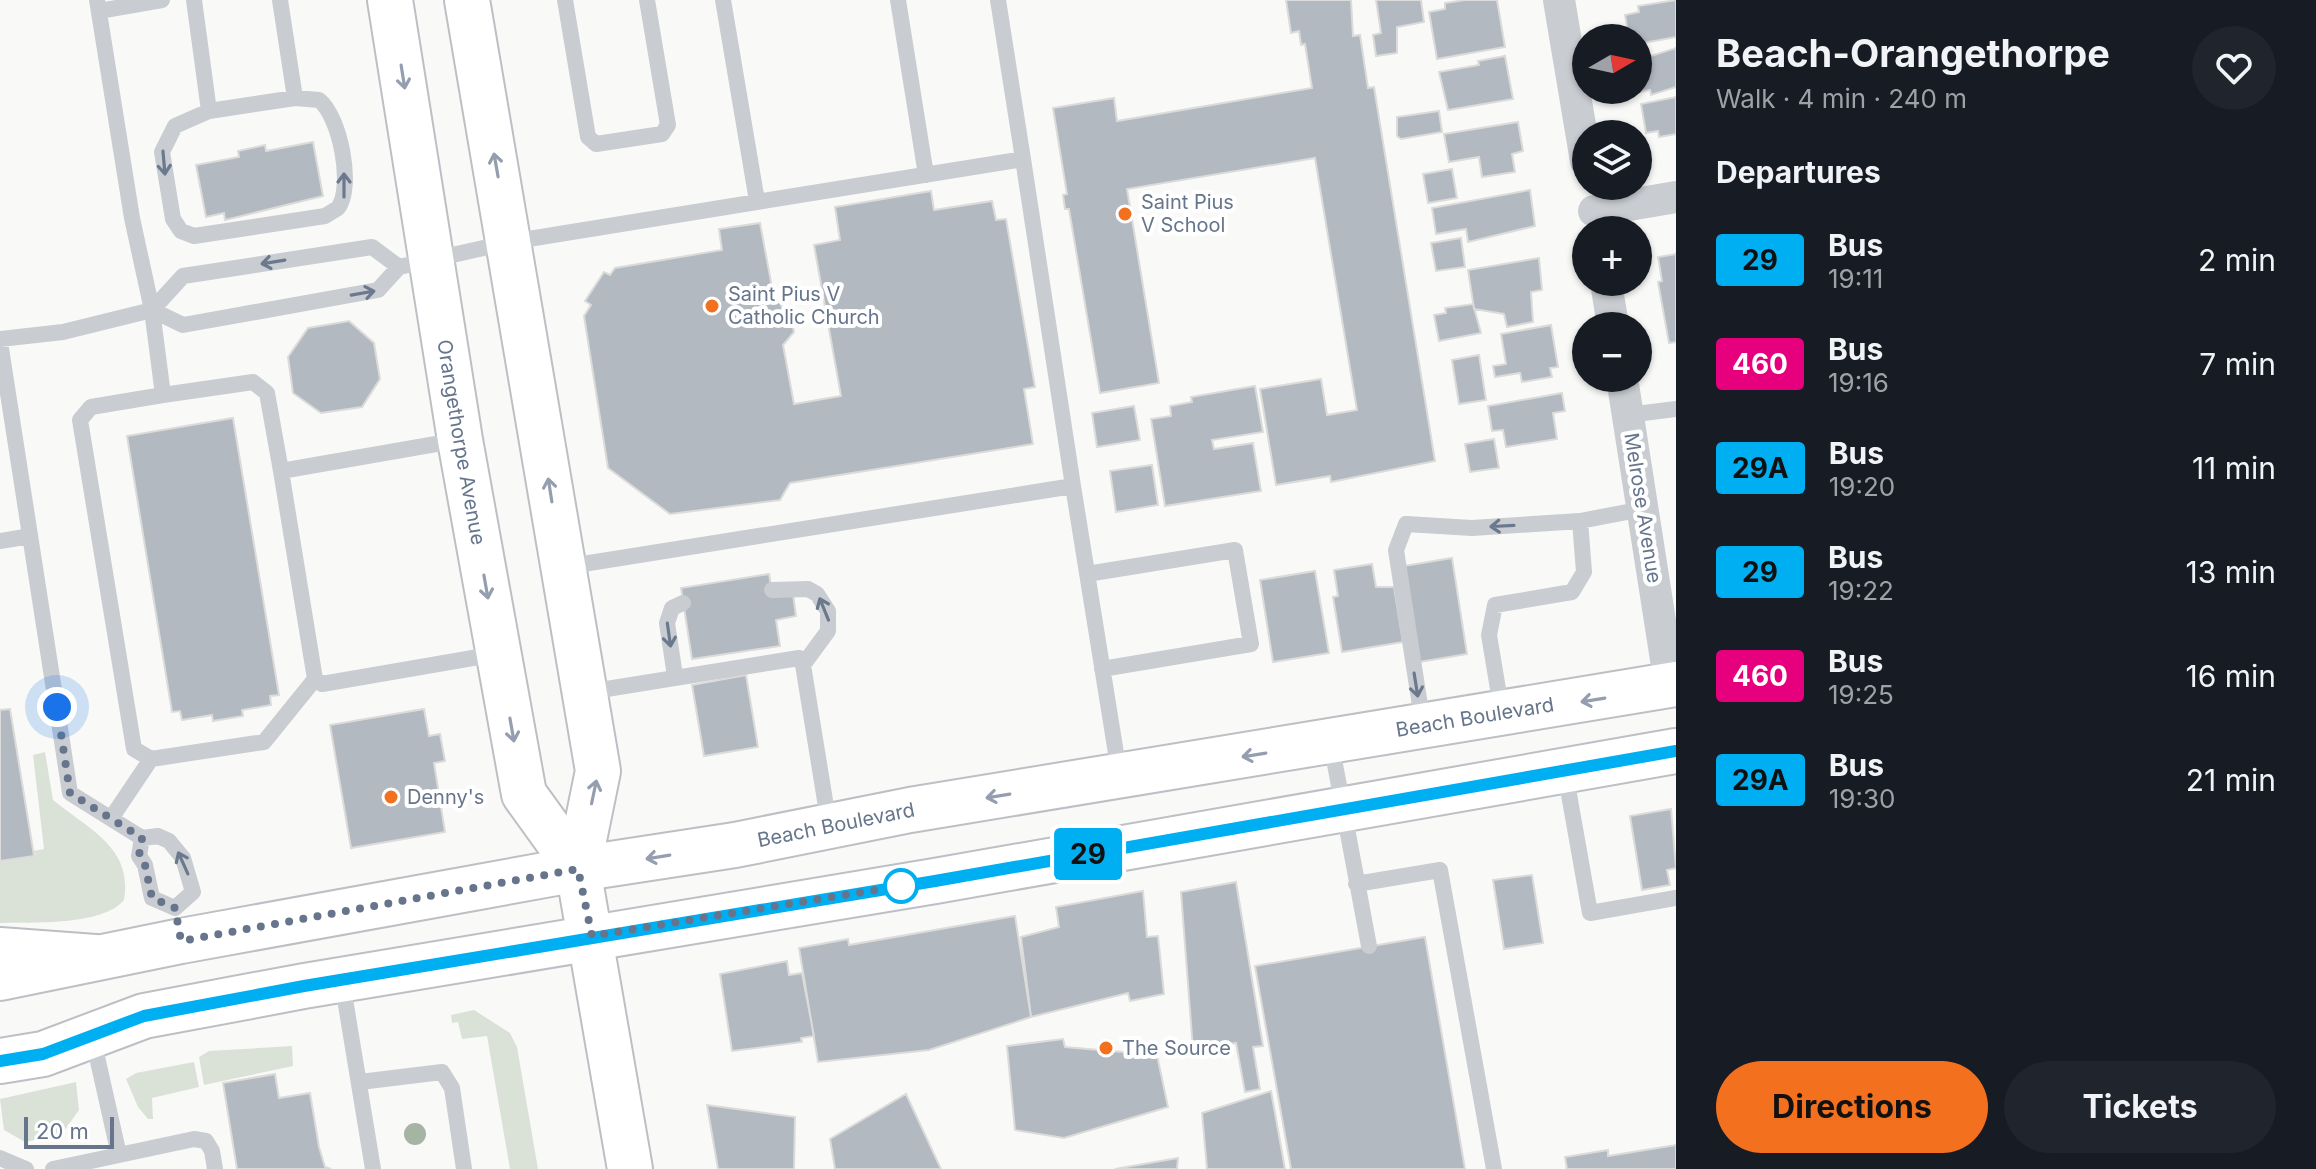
<!DOCTYPE html>
<meta charset="utf-8">
<style>
body{margin:0;font-family:Inter,sans-serif;background:#20242c;color:#f1f3f6;height:100vh;display:flex;flex-direction:column;font-size:30px;white-space:nowrap}
*{box-sizing:border-box;margin:0}
p{font-size:26px;color:#9ea1a6}
.icon{flex:none;width:44px;height:44px;fill:none;stroke:currentColor;stroke-width:2;stroke-linecap:round;stroke-linejoin:round}
.map{position:relative;flex:1;overflow:hidden}
.sheet{display:flex;flex-direction:column;background:#171b24;width:640px}
.sheet>*{flex:none}
.badge{padding:0 16px;border-radius:6px;font-size:28px;line-height:52px}
.needle{width:52px;rotate:81deg}
.tools{position:absolute;left:1572px;top:24px;display:grid;gap:16px}
.tools a{display:grid;place-items:center;width:80px;height:80px;border-radius:50%;background:#171b24;box-shadow:0 2px 6px #0004;font-size:40px}
.scale{position:absolute;left:24px;bottom:20px;width:90px;box-sizing:border-box;padding-left:8px;border:4px solid #66758b;border-top:0;font-size:22px;line-height:28px;white-space:nowrap;color:#66758b;-webkit-text-stroke:6px #fff;paint-order:stroke}
.you{position:absolute;width:40px;height:40px;margin:-20px;border:6px solid #fff;border-radius:50%;background:#1a73e8;box-shadow:0 0 0 12px #1a73e833}
.map>.badge{position:absolute;translate:-50% -50%;box-shadow:0 0 0 4px #fff}
h2{padding:0 40px;font-size:30px;line-height:72px}
.round{display:grid;place-items:center;flex:none;width:84px;height:84px;border-radius:42px;background:#20242c}
.headline{display:flex;align-items:center;justify-content:space-between;height:136px;padding:0 40px}
h1{font-size:38px;font-weight:700;line-height:60px}
.primary-button{display:flex;gap:16px;margin-top:auto;padding:16px 40px}
.primary-button a{flex:1;height:92px;border-radius:48px;background:#f3711e;color:#111;font-size:32px;font-weight:700;line-height:92px;text-align:center}
.primary-button a+a{background:#20242c;color:#f1f3f6}
ul{padding:0;list-style:none}
li{display:flex;align-items:center;gap:24px;height:104px;padding:0 40px}
li div{flex:1}
li b{display:block;font-size:30px}
li em{font-style:normal}
li .badge{min-width:88px;font-weight:700;text-align:center}
main{display:flex;flex:1;min-height:0}
.map>svg:first-child{display:block}
</style>
<main>
<div class="map">
<svg width="1676" height="1169" viewBox="0 0 1676 1169">
<rect width="100%" height="100%" fill="#f9faf7"/>
<path fill="#dae2d8" d="M 45,752 L 53,800 C 90,830 133,848 124,900 C 103,926 32,922 0,923 L 0,861 L 36,855 L 33,851 L 44,849 L 33,755 Z
M 474,1010 L 510,1033 L 517,1047 L 538,1169 L 510,1169 L 487,1036 L 462,1039 L 458,1022 L 452,1023 L 451,1015 Z
M 292,1046 L 293,1066 L 204,1085 L 199,1057 L 209,1051 Z
M 194,1062 L 199,1087 L 152,1098 L 153,1119 L 148,1119 L 138,1107 L 126,1079 L 136,1073 Z
M 76,1082 L 79,1110 L 62,1134 L 25,1142 L 4,1130 L 0,1099 Z"/>
<path fill="#b3b9c1" stroke="#dbdbd9" stroke-width="2" d="M 1286,0 L 1351,0 L 1353,36 L 1360,35 L 1368,88 L 1374,87 L 1435,461 L 1331,482 L 1330,476 L 1276,485 L 1260,389 L 1321,379 L 1327,415 L 1357,410 L 1315,158 L 1127,189 L 1159,383 L 1100,393 L 1069,209 L 1065,209 L 1063,195 L 1067,194 L 1053,108 L 1114,98 L 1117,121 L 1312,88 L 1305,44 L 1301,45 L 1299,31 L 1291,33 Z
M 1376,0 L 1421,0 L 1424,22 L 1397,27 L 1397,53 L 1376,56 L 1373,35 L 1381,33 Z
M 1465,0 L 1497,0 L 1505,47 L 1437,59 L 1429,12 L 1445,9 L 1445,3 Z
M 1676,0 L 1676,37 L 1638,44 L 1638,38 L 1629,38 L 1625,15 L 1639,12 L 1638,6 Z
M 1676,48 L 1676,87 L 1651,95 L 1650,90 L 1640,92 L 1638,60 Z
M 1505,56 L 1513,99 L 1448,110 L 1439,72 L 1479,65 L 1478,61 Z
M 1676,97 L 1676,134 L 1659,137 L 1658,131 L 1646,133 L 1641,104 Z
M 1439,111 L 1442,132 L 1401,139 L 1397,136 L 1397,117 Z
M 1518,122 L 1523,151 L 1512,154 L 1515,172 L 1482,177 L 1479,157 L 1449,162 L 1444,134 Z
M 313,142 L 323,196 L 225,220 L 224,213 L 206,217 L 196,165 L 239,157 L 238,151 L 265,145 L 266,151 Z
M 1452,169 L 1457,198 L 1428,203 L 1423,174 Z
M 1530,190 L 1535,226 L 1468,242 L 1466,229 L 1436,234 L 1432,208 Z
M 931,191 L 934,210 L 992,201 L 996,220 L 1006,219 L 1035,387 L 1024,389 L 1033,444 L 790,483 L 780,500 L 670,514 L 608,468 L 584,316 L 591,305 L 585,301 L 604,272 L 610,275 L 615,268 L 722,250 L 719,229 L 760,223 L 774,298 L 781,304 L 784,317 L 792,321 L 794,332 L 783,345 L 794,404 L 841,396 L 814,245 L 840,240 L 835,207 Z
M 1461,238 L 1465,267 L 1436,271 L 1431,243 Z
M 1676,254 L 1676,342 L 1669,343 L 1658,282 L 1662,281 L 1658,257 Z
M 1539,258 L 1542,290 L 1531,292 L 1533,322 L 1507,327 L 1504,314 L 1474,309 L 1468,270 Z
M 1473,304 L 1481,333 L 1439,341 L 1434,315 L 1446,313 L 1445,308 Z
M 349,321 L 374,343 L 380,379 L 362,407 L 321,413 L 293,393 L 288,357 L 308,328 Z
M 1551,325 L 1558,367 L 1550,368 L 1552,377 L 1522,382 L 1520,373 L 1495,377 L 1493,366 L 1506,364 L 1501,334 Z
M 1479,355 L 1486,400 L 1459,404 L 1452,360 Z
M 1255,386 L 1263,432 L 1212,440 L 1214,449 L 1253,443 L 1261,491 L 1165,506 L 1151,419 L 1171,416 L 1170,406 L 1192,402 L 1191,397 Z
M 1562,393 L 1565,411 L 1553,413 L 1557,439 L 1506,447 L 1503,430 L 1492,431 L 1488,406 Z
M 1134,406 L 1140,440 L 1097,447 L 1092,413 Z
M 233,418 L 279,695 L 270,696 L 271,705 L 242,710 L 243,716 L 213,721 L 212,715 L 182,720 L 180,711 L 172,712 L 127,436 Z
M 1494,439 L 1499,468 L 1470,472 L 1465,444 Z
M 1152,465 L 1158,505 L 1116,512 L 1110,471 Z
M 1452,558 L 1467,654 L 1419,662 L 1404,566 Z
M 1372,564 L 1376,587 L 1394,587 L 1403,642 L 1342,652 L 1333,597 L 1338,596 L 1334,570 Z
M 1315,571 L 1329,653 L 1273,662 L 1260,580 Z
M 769,574 L 773,597 L 793,594 L 796,616 L 776,620 L 780,646 L 692,659 L 681,588 Z
M 746,675 L 758,747 L 704,756 L 692,685 Z
M 10,709 L 34,856 L 0,861 L 0,710 Z
M 424,709 L 429,736 L 440,734 L 445,761 L 434,763 L 445,832 L 351,848 L 330,725 Z
M 1671,809 L 1676,868 L 1667,870 L 1670,885 L 1642,890 L 1630,816 Z
M 1532,875 L 1543,943 L 1504,949 L 1493,880 Z
M 1236,882 L 1263,1046 L 1253,1047 L 1260,1089 L 1245,1092 L 1236,1043 L 1193,1050 L 1181,892 Z
M 1143,891 L 1147,937 L 1158,936 L 1164,994 L 1130,1001 L 1128,993 L 1031,1017 L 1021,937 L 1059,927 L 1056,907 Z
M 1015,916 L 1031,1017 L 929,1050 L 818,1062 L 799,948 L 848,939 L 849,945 Z
M 1425,937 L 1465,1169 L 1291,1169 L 1255,966 Z
M 787,961 L 789,975 L 802,973 L 814,1036 L 801,1038 L 802,1042 L 732,1051 L 720,974 Z
M 1063,1039 L 1065,1047 L 1157,1055 L 1168,1107 L 1064,1138 L 1015,1130 L 1007,1046 Z
M 275,1074 L 279,1098 L 310,1093 L 319,1147 L 325,1167 L 331,1169 L 237,1169 L 223,1083 Z
M 1271,1091 L 1285,1169 L 1207,1169 L 1202,1113 Z
M 906,1094 L 941,1169 L 835,1169 L 830,1139 Z
M 707,1105 L 795,1117 L 794,1169 L 718,1169 Z
M 1676,1145 L 1676,1169 L 1567,1169 L 1565,1157 L 1608,1150 L 1608,1156 Z
M 1178,1158 L 1177,1169 L 1115,1169 Z"/>
<g fill="none" stroke-linecap="round" stroke-linejoin="round">
<defs>
<g id="primary">
<path id="s1" d="M 390,0 L 460,440 L 524,794 L 578,869"/>
<path d="M 467,0 L 598,771 L 578,869 L 630,1169"/>
<path id="s2" d="M 0,978 L 181,941 L 578,869 L 735,845 L 910,810 L 1676,684"/>
<path d="M 0,1061 L 43,1054 L 144,1016 L 304,986 L 935,881 L 1676,751"/>
</g>
<path id="motorway" d="M 0,950 L 95,957"/>
</defs>
<use href="#primary" stroke="#bcbfc4" stroke-width="48"/>
<use href="#motorway" stroke="#bbbec2" stroke-width="48"/>
<path stroke="#c9ccd1" stroke-width="16" d="M 97,0 L 132,218 L 152,310 L 163,395 L 91,407 L 80,420 L 134,749 L 151,759
M 194,0 L 209,111 L 295,98 L 280,0
M 565,0 L 588,137 L 596,144 L 662,134 L 668,125 L 647,0
M 723,0 L 757,201
M 898,0 L 926,175
M 998,0 L 1023,159
M 99,11 L 162,0
M 209,111 L 175,126 L 162,152 L 173,219 L 181,231 L 194,236 L 325,216 L 338,208 C 354,187 340,116 319,100 L 295,98
M 152,310 L 183,325 L 378,290 L 399,267 L 510,242 L 1023,159 L 1073,486
M 0,339 L 63,332 L 152,310 L 183,276 L 372,247 L 399,267
M 0,342 L 70,793 L 142,838 L 158,836 L 169,841 L 183,858 L 193,892 L 175,908
M 163,395 L 253,382 L 267,393 L 281,471 L 459,440
M 1628,415 L 1676,409
M 281,471 L 315,679
M 0,541 L 30,536
M 564,567 L 1073,486 L 1119,772
M 1087,574 L 1235,550 L 1251,644 L 1102,669
M 772,590 L 808,589 L 817,594 L 828,611 L 828,631 L 803,665
M 675,676 L 667,623 L 672,608 L 683,603
M 588,692 L 799,658 L 803,665 L 829,825
M 1502,713 L 1489,635 L 1495,605 L 1572,592 L 1584,572 L 1580,521 L 1643,509
M 1423,725 L 1396,550 L 1406,524 L 1472,528 L 1580,521
M 1331,743 L 1369,946
M 1565,772 L 1590,913 L 1676,898
M 112,817 L 151,759 L 264,742 L 315,679 L 322,684 L 496,654
M 142,838 L 139,856 L 145,865 L 152,898 L 175,908
M 1356,884 L 1440,870 L 1494,1169
M 342,981 L 373,1169
M 93,1039 L 119,1155 L 194,1139 L 206,1141 L 212,1151 L 215,1169
M 360,1082 L 442,1072 L 452,1088 L 464,1169
M 0,1158 L 26,1169
M 53,1169 L 119,1155"/>
<path stroke="#c9ccd1" stroke-width="32" d="M 1559,0 L 1586,161
M 1594,211 L 1676,197
M 1606,282 L 1613,326
M 1622,378 L 1670,685"/>
<use href="#primary" stroke="#fff" stroke-width="44"/>
<use href="#motorway" stroke="#fff" stroke-width="44"/>
</g>
<circle fill="#a6b4a4" cx="415" cy="1134" r="11"/>
<defs><path id="oneway-shaft" d="M-6 0H5M1.5-3L5.5 0L1.5 3" fill="none" stroke-width="1.6" stroke-linecap="round" stroke-linejoin="round" transform="scale(2)"/></defs>
<g stroke="#949eae">
<use href="#oneway-shaft" transform="translate(403 77) rotate(81)"/>
<use href="#oneway-shaft" transform="translate(496 165) rotate(-100)"/>
<use href="#oneway-shaft" transform="translate(550 490) rotate(-99)"/>
<use href="#oneway-shaft" transform="translate(486 587) rotate(80)"/>
<use href="#oneway-shaft" transform="translate(1593 700) rotate(171)"/>
<use href="#oneway-shaft" transform="translate(512 730) rotate(80)"/>
<use href="#oneway-shaft" transform="translate(1254 755) rotate(171)"/>
<use href="#oneway-shaft" transform="translate(594 792) rotate(-78)"/>
<use href="#oneway-shaft" transform="translate(998 796) rotate(171)"/>
<use href="#oneway-shaft" transform="translate(658 857) rotate(171)"/>
</g>
<g stroke="#6b798e">
<use href="#oneway-shaft" transform="translate(164 163) rotate(85)"/>
<use href="#oneway-shaft" transform="translate(344 185) rotate(-90)"/>
<use href="#oneway-shaft" transform="translate(273 262) rotate(171)"/>
<use href="#oneway-shaft" transform="translate(363 293) rotate(-10)"/>
<use href="#oneway-shaft" transform="translate(1502 526) rotate(177)"/>
<use href="#oneway-shaft" transform="translate(824 609) rotate(-112)"/>
<use href="#oneway-shaft" transform="translate(669 635) rotate(82)"/>
<use href="#oneway-shaft" transform="translate(1416 685) rotate(81)"/>
<use href="#oneway-shaft" transform="translate(183 863) rotate(-114)"/>
</g>
<g fill="none" stroke-linecap="round" stroke-linejoin="round">
<defs>
<path id="line" d="M 0,1061 L 43,1054 L 144,1016 L 304,986 L 935,881 L 1676,751"/>
</defs>
<use href="#line" stroke="#fff" stroke-width="18"/>
<use href="#line" stroke="#00aff2" stroke-width="12"/>
<path stroke="#66758b" stroke-width="8" stroke-dasharray="0 14.4" d="M 57,707 L 70,793 L 142,838 L 139,856 L 145,865 L 152,898 L 175,908 L 181,941 L 578,869 L 592,936 L 906,885 L 901,886"/>
</g>
<g fill="#f3711e" stroke="#fff" stroke-width="3">
<circle cx="1125" cy="214" r="8"/>
<circle cx="712" cy="306" r="8"/>
<circle cx="391" cy="797" r="8"/>
<circle cx="1106" cy="1048" r="8"/>
</g>
<circle fill="#fff" stroke="#00aff2" stroke-width="4" cx="901" cy="886" r="16"/>
<g text-anchor="middle" dominant-baseline="central" stroke-width="8" stroke-linejoin="round" paint-order="stroke">
<g font-size="20" fill="#66758b" stroke="#fff" text-anchor="start">
<text x="1141" y="202">Saint Pius<tspan x="1141" dy="23">V School</tspan></text>
<text x="728" y="294">Saint Pius V<tspan x="728" dy="23">Catholic Church</tspan></text>
<text x="407" y="797">Denny's</text>
<text x="1122" y="1048">The Source</text>
</g>
<g font-size="20" fill="#66758b" stroke="#fff">
<text stroke="none"><textPath href="#s1" startOffset="448">Orangethorpe Avenue</textPath></text>
<text transform="translate(1643 508) rotate(81)">Melrose Avenue</text>
<text stroke="none"><textPath href="#s2" startOffset="1498">Beach Boulevard</textPath></text>
<text stroke="none"><textPath href="#s2" startOffset="850">Beach Boulevard</textPath></text>
</g>
</g>
</svg>
<div class="tools">
<a><svg class="needle" viewBox="-14 -14 28 28"><path d="M0-13l5 13h-10z" fill="#e53935"/><path d="M0 13l5-13h-10z" fill="#9ea1a6"/></svg></a>
<a><svg class="icon" aria-label="layers" viewBox="0 0 24 24"><path d="M12 4l9 5-9 5-9-5zM3 14l9 5 9-5"/></svg></a>
<a>+</a>
<a>−</a>
</div>
<div class="scale">20 m</div>
<div class="you" style="left:57px;top:707px"></div>
<b class="badge" style="left:1088px;top:854px;background:#00aff2;color:#111">29</b>
</div>
<section class="sheet">
<div class="headline"><div><h1>Beach-Orangethorpe</h1><p>Walk · 4 min · 240 m</p></div><a class="round"><svg class="icon" aria-label="heart" viewBox="0 0 24 24"><path d="M12 20l-8-8c-3-5 5-10 8-4 3-6 11-1 8 4z"/></svg></a></div>
<h2>Departures</h2>
<ul>
<li><span class="badge" style="background:#00aff2;color:#111">29</span><div><b>Bus</b><p>19:11</p></div><em>2 min</em></li>
<li><span class="badge" style="background:#e6007e;color:#fff">460</span><div><b>Bus</b><p>19:16</p></div><em>7 min</em></li>
<li><span class="badge" style="background:#00aff2;color:#111">29A</span><div><b>Bus</b><p>19:20</p></div><em>11 min</em></li>
<li><span class="badge" style="background:#00aff2;color:#111">29</span><div><b>Bus</b><p>19:22</p></div><em>13 min</em></li>
<li><span class="badge" style="background:#e6007e;color:#fff">460</span><div><b>Bus</b><p>19:25</p></div><em>16 min</em></li>
<li><span class="badge" style="background:#00aff2;color:#111">29A</span><div><b>Bus</b><p>19:30</p></div><em>21 min</em></li>
</ul>
<div class="primary-button"><a>Directions</a><a>Tickets</a></div>
</section>
</main>
